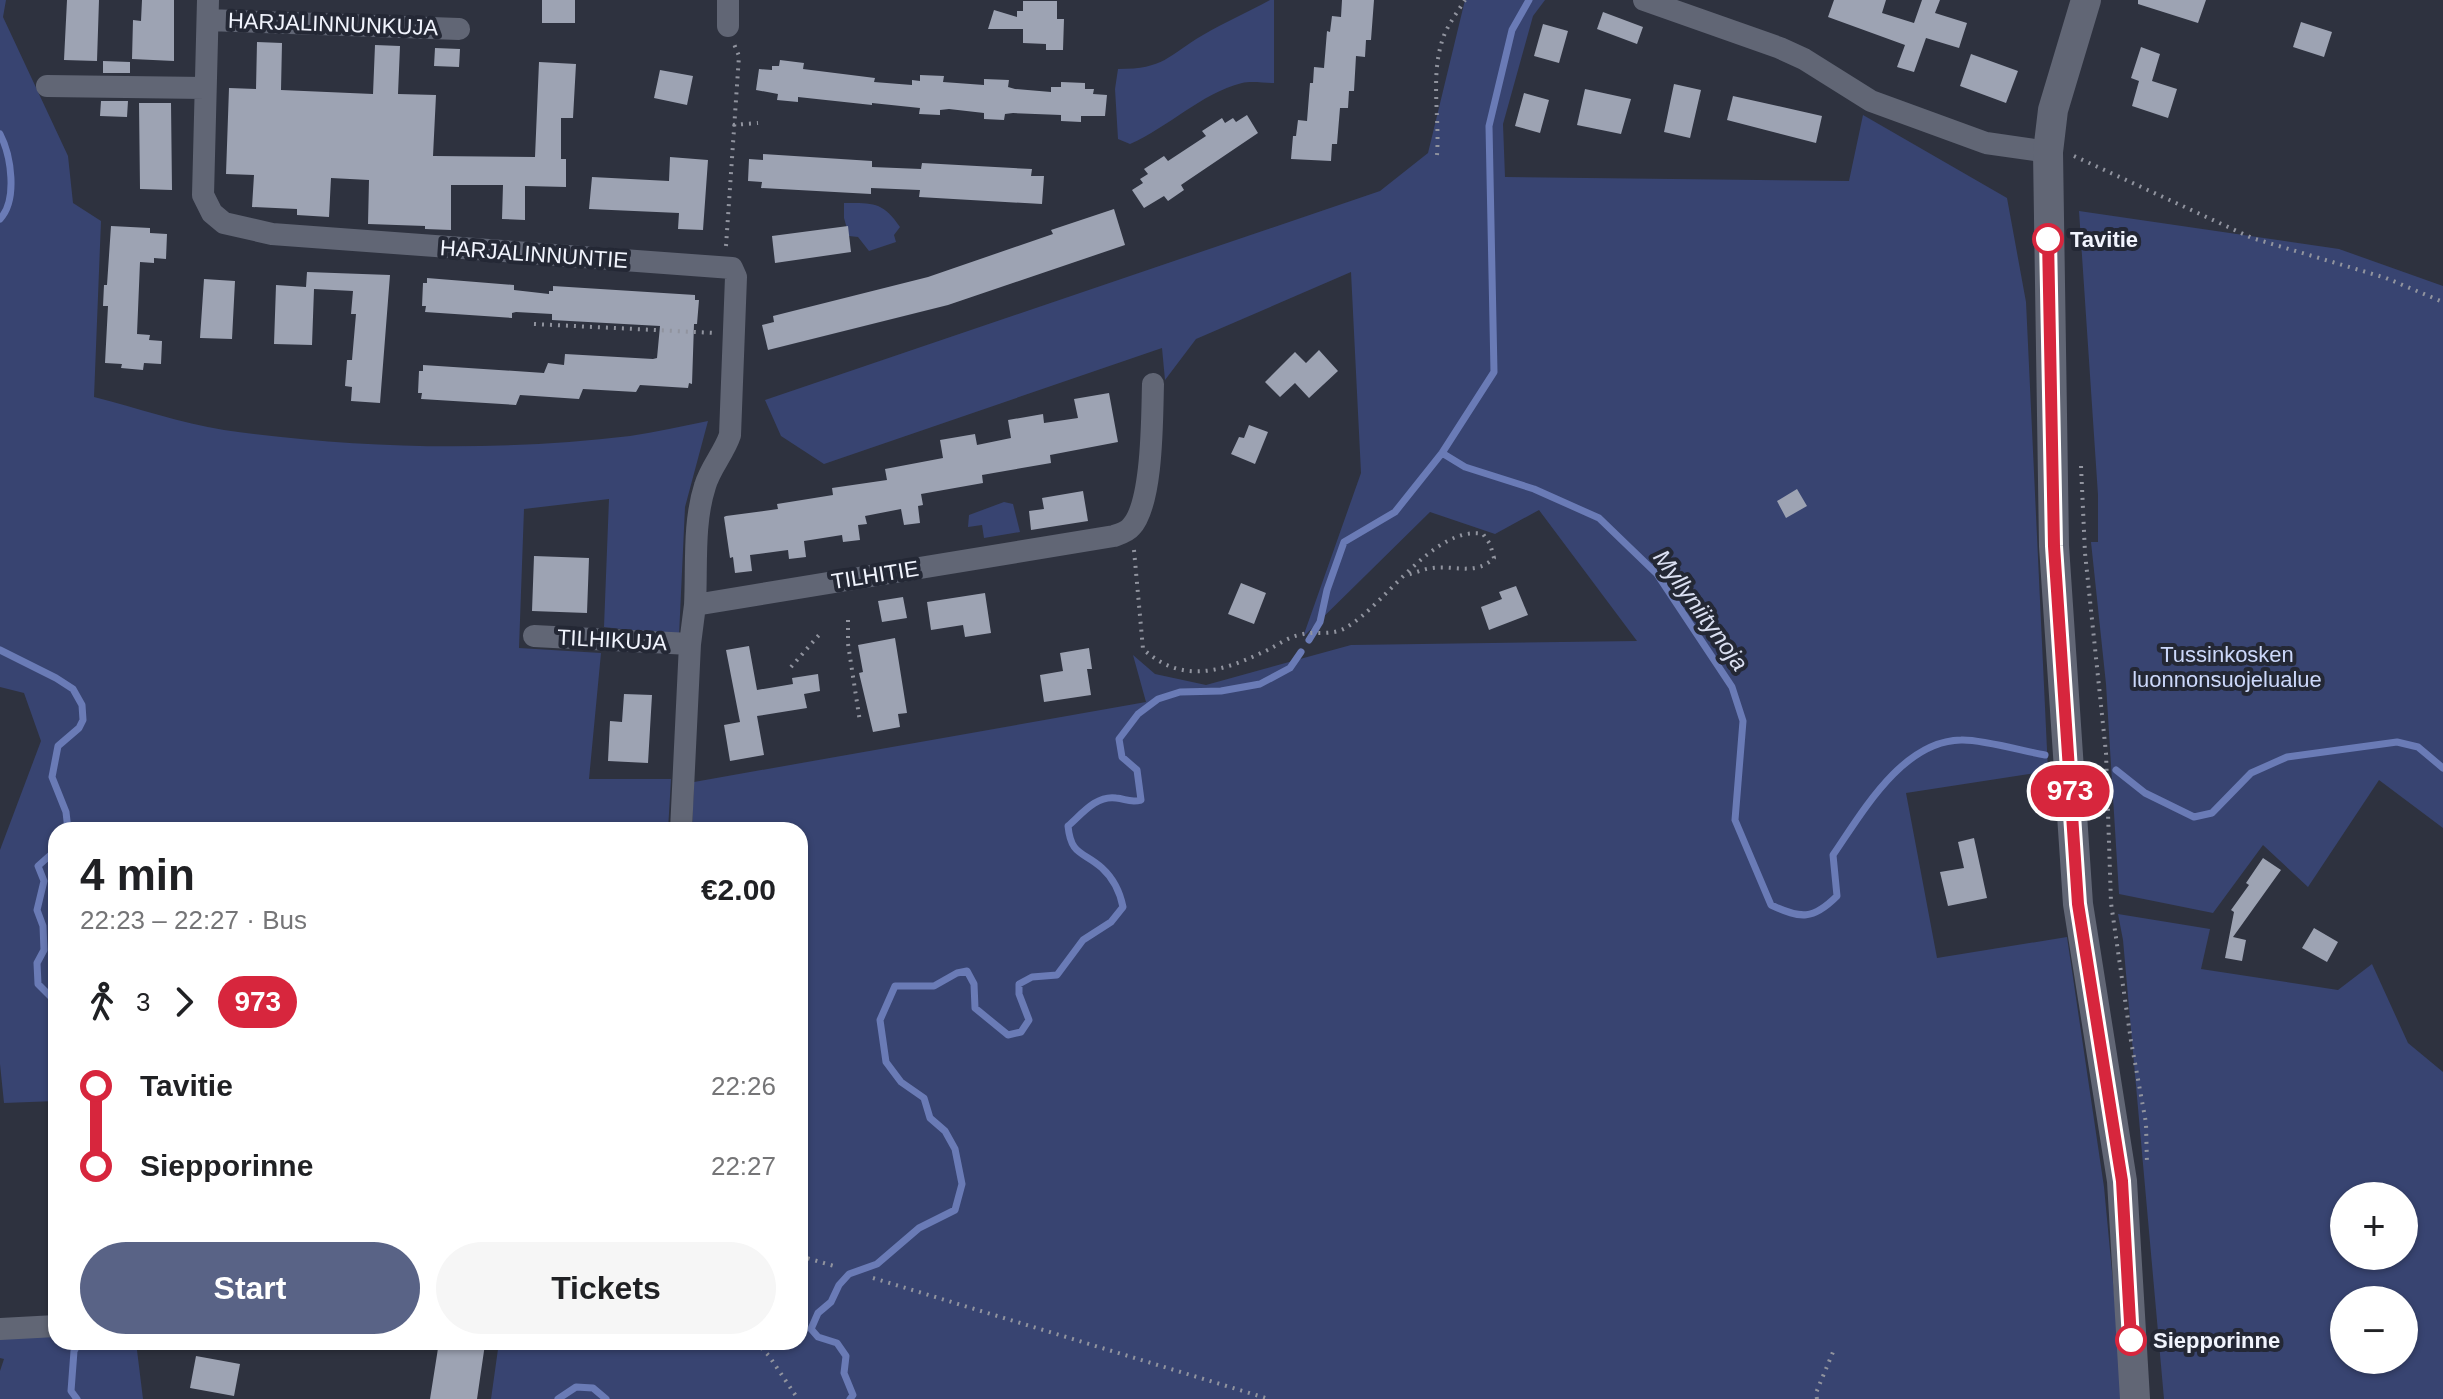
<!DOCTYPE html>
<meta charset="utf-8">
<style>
body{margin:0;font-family:Arial,sans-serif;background:#f6f6f6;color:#202124;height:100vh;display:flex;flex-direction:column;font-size:30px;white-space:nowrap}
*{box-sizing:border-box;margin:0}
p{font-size:26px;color:#757577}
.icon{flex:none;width:44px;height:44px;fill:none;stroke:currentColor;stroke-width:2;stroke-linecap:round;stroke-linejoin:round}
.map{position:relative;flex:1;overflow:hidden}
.panel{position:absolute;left:48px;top:822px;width:760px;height:528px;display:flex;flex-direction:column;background:#fff;border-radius:24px;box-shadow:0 2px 6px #0004}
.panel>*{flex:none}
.badge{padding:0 16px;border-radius:26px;font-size:28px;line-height:52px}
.tools{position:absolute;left:2330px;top:1182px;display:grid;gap:16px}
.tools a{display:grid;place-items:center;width:88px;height:88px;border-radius:50%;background:#fff;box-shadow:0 2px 6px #0004;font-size:40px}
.map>.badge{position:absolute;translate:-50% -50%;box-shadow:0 0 0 4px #fff}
.legs{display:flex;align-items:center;gap:12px;height:88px;padding:0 32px;font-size:26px}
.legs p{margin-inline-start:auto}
.head{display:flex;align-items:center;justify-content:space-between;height:136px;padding:0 32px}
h1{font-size:44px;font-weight:700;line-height:60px}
.action{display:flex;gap:16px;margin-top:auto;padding:16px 32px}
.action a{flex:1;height:92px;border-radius:48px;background:#596386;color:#fff;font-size:32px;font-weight:700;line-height:92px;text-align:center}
.action a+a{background:#f6f6f6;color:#202124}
ul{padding:0 32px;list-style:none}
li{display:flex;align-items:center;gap:28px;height:80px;font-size:30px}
li i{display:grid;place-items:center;width:12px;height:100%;margin:0 10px;background:currentColor}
li i::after{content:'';width:20px;height:20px;margin:-10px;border:6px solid;border-radius:50%;background:#fff}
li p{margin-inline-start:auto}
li:first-child i{background:linear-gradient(#0000 50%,currentColor 0)}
li:last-child i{background:linear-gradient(currentColor 50%,#0000 0)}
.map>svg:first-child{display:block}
</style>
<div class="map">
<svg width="2443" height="1399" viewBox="0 0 2443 1399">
<rect width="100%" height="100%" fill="#2e323f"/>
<path fill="#384471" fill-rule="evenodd" d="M 0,0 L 6,0 L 3,17 L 68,156 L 73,203 L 101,221 L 94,397 C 137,408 181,423 224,430 C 358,449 495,452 630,436 C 656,432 682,426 708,421 L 685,507 L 679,636 L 604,627 L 609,499 L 524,509 L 519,648 L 601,653 L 589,779 L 671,779 L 668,830 L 56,830 L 56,1101 L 4,1103 L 0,1064 L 0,850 L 41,741 L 24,693 L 0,687 Z
M 1270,0 L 1274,0 L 1274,83 C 1264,83 1251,81 1242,83 C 1200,94 1169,127 1130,144 L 1118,139 L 1115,89 L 1118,69 C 1165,69 1167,56 1203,35 C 1225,22 1248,12 1270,0 Z
M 1465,0 L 1545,0 L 1533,16 L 1503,124 L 1505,177 L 1849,181 L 1863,115 L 2007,198 L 2026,302 L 2048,771 L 1906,793 L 1937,958 L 2067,937 L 2104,1187 L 2124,1399 L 491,1399 L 499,1342 L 800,1342 L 800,830 L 692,830 L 694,782 L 1146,702 L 1133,655 L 1155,674 L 1206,685 L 1351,645 L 1637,641 L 1539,510 L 1495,534 L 1430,512 L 1303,637 L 1361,473 L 1351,272 L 1196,339 L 1165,380 L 1162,348 L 824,464 L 781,436 L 765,400 L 1380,191 L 1428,153 Z
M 844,203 C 874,203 883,202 900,227 L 894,235 L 896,242 L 869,251 L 858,237 L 849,236 L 844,218 Z
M 2079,211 L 2339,249 L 2443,286 L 2443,828 L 2379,780 L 2308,887 L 2263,845 L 2213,913 L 2119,894 L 2106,684 L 2091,542 L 2098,542 L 2098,495 Z
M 1004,502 L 1013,504 L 1020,532 L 984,538 L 982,525 L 968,527 L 969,515 Z
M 2118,914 L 2210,929 L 2201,969 L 2338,990 L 2372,964 L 2408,1043 L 2443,1072 L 2443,1399 L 2164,1399 L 2123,940 ZM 2344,1196 L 2404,1196 L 2404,1256 L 2344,1256 ZM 2344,1300 L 2404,1300 L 2404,1360 L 2344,1360 Z
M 56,1335 L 56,1342 L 136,1342 L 143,1399 L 0,1399 L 0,1371 L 4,1359 L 0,1358 L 0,1339 Z"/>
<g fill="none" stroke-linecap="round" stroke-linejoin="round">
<path stroke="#6a7bb6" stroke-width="7" d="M 0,134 C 11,155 18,200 0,219
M 1442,453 L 1465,467 L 1534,489 L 1599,518 L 1657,574 L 1732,687 L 1743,721 L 1735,820 L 1771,905 C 1801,919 1813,920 1837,896 L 1833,855 C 1862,813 1902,741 1961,740 C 1981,739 2023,751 2045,755
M 1309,640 L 1320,622 L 1327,590 L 1344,542 L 1395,512 L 1442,453 L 1494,372 L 1489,126 L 1512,30 L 1529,0
M 0,650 L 56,678 L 73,689 L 82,705 L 83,720 L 79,728 L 58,746 L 52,777 L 66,812 L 68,830
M 2116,770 L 2145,793 L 2194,817 L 2212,813 L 2251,773 L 2287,757 L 2397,742 L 2418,747 L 2443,768
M 56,850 L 38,866 L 44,881 L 37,910 L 43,926 L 44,950 L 37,963 L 38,984 L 56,1002
M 77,1399 L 71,1391 L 74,1351 L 79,1342
M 558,1399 L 576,1387 L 593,1388 L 606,1399
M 850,1399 L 853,1395 L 844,1373 L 846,1356 L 837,1343 L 818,1337 L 811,1329 L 818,1313 L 831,1302 L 839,1285 L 849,1274 L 877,1264 L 919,1228 L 955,1210 L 962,1184 L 955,1149 L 945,1131 L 930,1118 L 924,1098 L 901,1082 L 886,1062 L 880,1020 L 895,986 L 934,986 L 957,973 L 967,971 L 974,984 L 975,1008 L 1008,1035 L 1021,1032 L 1029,1020 L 1019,994 L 1019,984 L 1032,977 L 1057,975 L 1083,940 L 1111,922 L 1123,907 C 1120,892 1114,879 1102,868 C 1083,851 1071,856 1068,826 C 1081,815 1096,795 1116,798 C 1126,799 1130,803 1141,800 L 1137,770 L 1122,757 L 1119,739 L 1138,714 L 1158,699 L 1180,692 L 1221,691 L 1260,684 L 1290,668 L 1301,652"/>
</g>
<path fill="#9da3b3" d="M 67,0 L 99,0 L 97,61 L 64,60 Z
M 142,0 L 174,0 L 174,61 L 132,59 L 133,20 L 141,21 Z
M 542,0 L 575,0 L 575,23 L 542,23 Z
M 1342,0 L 1374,0 L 1371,40 L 1366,40 L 1365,57 L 1356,56 L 1354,91 L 1349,91 L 1348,108 L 1340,108 L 1337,144 L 1332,144 L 1331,161 L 1291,159 L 1293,136 L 1296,136 L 1298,120 L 1307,121 L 1310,83 L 1313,83 L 1314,67 L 1324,68 L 1327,31 L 1330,32 L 1332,16 L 1341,17 Z
M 1834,0 L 1886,0 L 1882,13 L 1914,23 L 1922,0 L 1940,0 L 1935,13 L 1967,23 L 1959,48 L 1926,38 L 1914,72 L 1897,67 L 1905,45 L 1828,17 Z
M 2138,0 L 2206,0 L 2198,23 L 2138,4 Z
M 1023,1 L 1057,1 L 1057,19 L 1064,19 L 1063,50 L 1046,50 L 1046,44 L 1023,43 L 1023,29 L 988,29 L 994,10 L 1017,17 L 1017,11 L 1023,11 Z
M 1603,12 L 1643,27 L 1637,44 L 1597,29 Z
M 2301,22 L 2332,32 L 2324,57 L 2293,47 Z
M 1543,24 L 1568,31 L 1559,63 L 1534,56 Z
M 257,42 L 282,43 L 281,90 L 373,94 L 375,45 L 400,46 L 398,94 L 436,95 L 433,156 L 535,157 L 539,62 L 576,64 L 573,118 L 561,118 L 561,159 L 566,159 L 566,187 L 525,186 L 525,220 L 502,219 L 503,185 L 451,185 L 451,230 L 425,229 L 425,226 L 368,224 L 369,180 L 331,178 L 329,217 L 297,215 L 297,209 L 252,207 L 254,175 L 226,174 L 229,88 L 256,89 Z
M 2141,47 L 2160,54 L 2152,81 L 2177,89 L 2168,118 L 2132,106 L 2139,81 L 2131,78 Z
M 435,48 L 460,49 L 459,67 L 434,66 Z
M 1971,54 L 2018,71 L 2006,103 L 1960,86 Z
M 780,60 L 804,63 L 803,69 L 875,78 L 874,82 L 912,85 L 912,80 L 920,81 L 920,75 L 944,76 L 943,82 L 984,85 L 984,79 L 1009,80 L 1008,87 L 1015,89 L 1051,92 L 1051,87 L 1061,87 L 1061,82 L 1085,83 L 1085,89 L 1094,89 L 1093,94 L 1107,95 L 1105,116 L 1081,116 L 1081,122 L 1061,121 L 1061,115 L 1013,113 L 1005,114 L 1004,120 L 984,119 L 984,113 L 949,109 L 940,110 L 940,115 L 919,114 L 920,108 L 872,103 L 872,105 L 798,97 L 798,102 L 777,100 L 778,94 L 756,90 L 759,69 L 772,70 L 772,66 L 779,66 Z
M 103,61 L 130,62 L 130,73 L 103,73 Z
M 660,70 L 693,76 L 687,105 L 654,98 Z
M 1674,84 L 1701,90 L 1690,138 L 1664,132 Z
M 1585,89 L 1631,99 L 1621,134 L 1577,125 Z
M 1524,93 L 1549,100 L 1540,133 L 1515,126 Z
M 1733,96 L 1822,116 L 1816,143 L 1727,120 Z
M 101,101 L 128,101 L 127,117 L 100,116 Z
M 139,103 L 171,103 L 172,190 L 140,189 Z
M 1247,115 L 1258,133 L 1181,185 L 1184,190 L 1168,201 L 1164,196 L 1144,208 L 1132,190 L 1143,183 L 1140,179 L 1148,174 L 1144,169 L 1164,156 L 1168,161 L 1206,136 L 1202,131 L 1222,118 L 1225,123 L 1233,118 L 1236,122 Z
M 763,154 L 872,161 L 872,167 L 921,169 L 922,163 L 1032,169 L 1031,176 L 1044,176 L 1042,204 L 919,197 L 920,190 L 871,188 L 871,194 L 761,188 L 762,182 L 748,181 L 749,159 L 763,160 Z
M 670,157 L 708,160 L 703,230 L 678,229 L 679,213 L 589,209 L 592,177 L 669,181 Z
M 1114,209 L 1125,245 L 948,305 L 768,350 L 762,325 L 774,322 L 773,316 L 928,277 L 1053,234 L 1051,230 Z
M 111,226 L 150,228 L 150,233 L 167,234 L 166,259 L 154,258 L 154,263 L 140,262 L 137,334 L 150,335 L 149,340 L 162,341 L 161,364 L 144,363 L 143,370 L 121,368 L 122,364 L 105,363 L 108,306 L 103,306 L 104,285 L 107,285 Z
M 848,226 L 851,252 L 775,263 L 772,236 Z
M 307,272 L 390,275 L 380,403 L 351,401 L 352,387 L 345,386 L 347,360 L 352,360 L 356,314 L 351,314 L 353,291 L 314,289 L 312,345 L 274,344 L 276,285 L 306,287 Z
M 427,278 L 514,285 L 514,290 L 549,294 L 549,291 L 553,291 L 553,286 L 695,295 L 695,300 L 699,300 L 697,324 L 694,324 L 692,384 L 689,383 L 688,388 L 640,385 L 636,392 L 583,389 L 579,399 L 520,395 L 516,405 L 421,399 L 422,393 L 418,393 L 419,371 L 423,371 L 423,365 L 544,373 L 548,363 L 564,365 L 565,354 L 653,359 L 657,358 L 660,326 L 552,320 L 552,314 L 516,312 L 512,313 L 512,318 L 425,312 L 426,306 L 422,306 L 423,283 L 427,283 Z
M 204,279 L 235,281 L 232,339 L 200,338 Z
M 1319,350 L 1338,371 L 1309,398 L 1295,383 L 1280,397 L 1265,382 L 1295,352 L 1306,363 Z
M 1109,393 L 1118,442 L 1050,455 L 1051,463 L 982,475 L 983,483 L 921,494 L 923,505 L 918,506 L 920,523 L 904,525 L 901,509 L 865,516 L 867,524 L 858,525 L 860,540 L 843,542 L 842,535 L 804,541 L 806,557 L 789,559 L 788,550 L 750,555 L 752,571 L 735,573 L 733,557 L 730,558 L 724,517 L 726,516 L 778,509 L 777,504 L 833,495 L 832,488 L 887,480 L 885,469 L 943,458 L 940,440 L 975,434 L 977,445 L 1011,438 L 1008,420 L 1043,414 L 1044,423 L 1078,418 L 1074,399 Z
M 1249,425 L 1268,432 L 1255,464 L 1231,454 L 1239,437 L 1244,438 Z
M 1797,489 L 1807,506 L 1786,518 L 1777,501 Z
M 1083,491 L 1088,521 L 1031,530 L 1029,511 L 1044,509 L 1042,498 Z
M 534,556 L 589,558 L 587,613 L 532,611 Z
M 1241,583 L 1266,593 L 1254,624 L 1228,614 Z
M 1516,586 L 1528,615 L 1489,630 L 1481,607 L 1502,599 L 1499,592 Z
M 985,593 L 991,633 L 965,637 L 963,625 L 931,630 L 927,602 Z
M 903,597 L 907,618 L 882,622 L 878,601 Z
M 895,638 L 907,713 L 898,714 L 900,727 L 873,732 L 859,673 L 863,672 L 858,645 Z
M 749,646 L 757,690 L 793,684 L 792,678 L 818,674 L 820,691 L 804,694 L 807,708 L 757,716 L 764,755 L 730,761 L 724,725 L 740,722 L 726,650 Z
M 1089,648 L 1092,669 L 1087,669 L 1091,695 L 1044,702 L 1040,675 L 1063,671 L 1060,653 Z
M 624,694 L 652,695 L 648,763 L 608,761 L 610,721 L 622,722 Z
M 1974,838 L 1987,898 L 1948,906 L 1940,872 L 1964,868 L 1958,842 Z
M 2263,858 L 2281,870 L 2233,937 L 2246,940 L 2242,961 L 2225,958 L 2234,912 L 2231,910 L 2249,885 L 2246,883 Z
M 2314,928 L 2338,942 L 2327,962 L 2302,948 Z
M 439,1342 L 485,1344 L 477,1399 L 430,1399 Z
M 196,1356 L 240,1364 L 234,1396 L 190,1388 Z"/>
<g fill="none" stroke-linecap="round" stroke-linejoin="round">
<path stroke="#91949f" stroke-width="4" stroke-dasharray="2 6" stroke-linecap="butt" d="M 733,125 L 758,123
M 1437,155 C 1440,115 1429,72 1445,33 C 1450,22 1458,11 1465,0
M 2074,156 L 2252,238 L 2386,278 L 2443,302
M 726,246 L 739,56 L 734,44
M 534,324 L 715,333
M 2081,466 L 2085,553 L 2106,753 L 2111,903 L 2131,1041 L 2146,1123 L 2147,1165
M 1134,550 L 1143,649 C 1180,683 1219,673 1261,653 C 1274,648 1285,638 1299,635 C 1315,630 1331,637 1347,627 C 1386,604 1434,525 1483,534 L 1490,544 L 1494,558 C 1476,576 1454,565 1432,568 C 1423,569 1415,573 1407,575
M 848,620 L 848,644 L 860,722
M 791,667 L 819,635
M 800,1256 L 834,1266
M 873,1278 L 1269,1399
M 756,1342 L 769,1356 L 798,1399
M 1817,1399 L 1816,1393 L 1833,1352"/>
<path stroke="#616675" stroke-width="22" d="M 208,0 L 203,195 L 212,213 L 224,223 L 272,234 L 732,268 L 736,277 L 730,435 C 724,453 710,468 705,486 C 693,523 697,567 695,605
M 1644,0 L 1780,48 L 1804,59 L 1871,101 L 1986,143 L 2048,152
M 208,20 L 459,29
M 728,26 L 728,0
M 47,86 L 205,88
M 534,636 L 690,644
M 681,830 L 690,644 L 695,605 L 1114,536 C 1120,534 1127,532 1131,527 C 1153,504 1152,417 1153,384
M 0,1329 L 56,1326"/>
<path stroke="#616675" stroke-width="30" d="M 2086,0 L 2053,110 L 2048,152 L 2054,546 L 2078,904 L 2122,1181 L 2135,1399"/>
</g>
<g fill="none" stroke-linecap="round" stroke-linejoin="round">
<defs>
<path id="line-1" d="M 2048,239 L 2054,546 L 2078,904 L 2122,1181 L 2131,1340"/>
</defs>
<use href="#line-1" stroke="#fff" stroke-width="18"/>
<use href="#line-1" stroke="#d7263d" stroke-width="12"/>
</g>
<g fill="#fff" stroke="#d7263d" stroke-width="4">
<circle cx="2048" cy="239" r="14"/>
<circle cx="2131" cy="1340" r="14"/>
</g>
<g text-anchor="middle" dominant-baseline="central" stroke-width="8" stroke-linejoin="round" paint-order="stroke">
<g font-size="22" fill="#f1f4fd" stroke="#242835">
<text transform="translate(333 24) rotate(2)">HARJALINNUNKUJA</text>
<text transform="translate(534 254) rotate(4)">HARJALINNUNTIE</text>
<text transform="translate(875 575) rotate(-9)">TILHITIE</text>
<text transform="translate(612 640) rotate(3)">TILHIKUJA</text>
</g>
<g font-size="22" font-weight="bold" fill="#f1f4fd" stroke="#242835" text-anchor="start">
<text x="2070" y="239">Tavitie</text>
<text x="2153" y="1340">Siepporinne</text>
</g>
<g font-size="22" fill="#ccd8fa" stroke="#242835">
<text x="2227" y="654">Tussinkosken<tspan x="2227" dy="25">luonnonsuojelualue</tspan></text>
</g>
<g font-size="24" font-style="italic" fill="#dadff1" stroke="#242835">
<text transform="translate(1701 610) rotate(54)">Myllyniitynoja</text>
</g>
</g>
</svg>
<div class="tools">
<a>+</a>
<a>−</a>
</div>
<b class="badge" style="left:2070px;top:791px;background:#d7263d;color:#fff">973</b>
<section class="panel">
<div class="head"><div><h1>4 min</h1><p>22:23 – 22:27 · Bus</p></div><b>€2.00</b></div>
<div class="legs"><svg class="icon" aria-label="walk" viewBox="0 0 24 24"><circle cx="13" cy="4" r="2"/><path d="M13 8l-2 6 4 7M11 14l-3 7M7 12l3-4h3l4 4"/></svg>3<svg class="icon" aria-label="forward" viewBox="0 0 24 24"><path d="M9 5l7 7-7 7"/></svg><b class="badge" style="background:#d7263d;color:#fff">973</b></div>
<ul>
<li><i style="color:#d7263d"></i><b>Tavitie</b><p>22:26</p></li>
<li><i style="color:#d7263d"></i><b>Siepporinne</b><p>22:27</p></li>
</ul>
<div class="action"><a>Start</a><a>Tickets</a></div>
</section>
</div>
